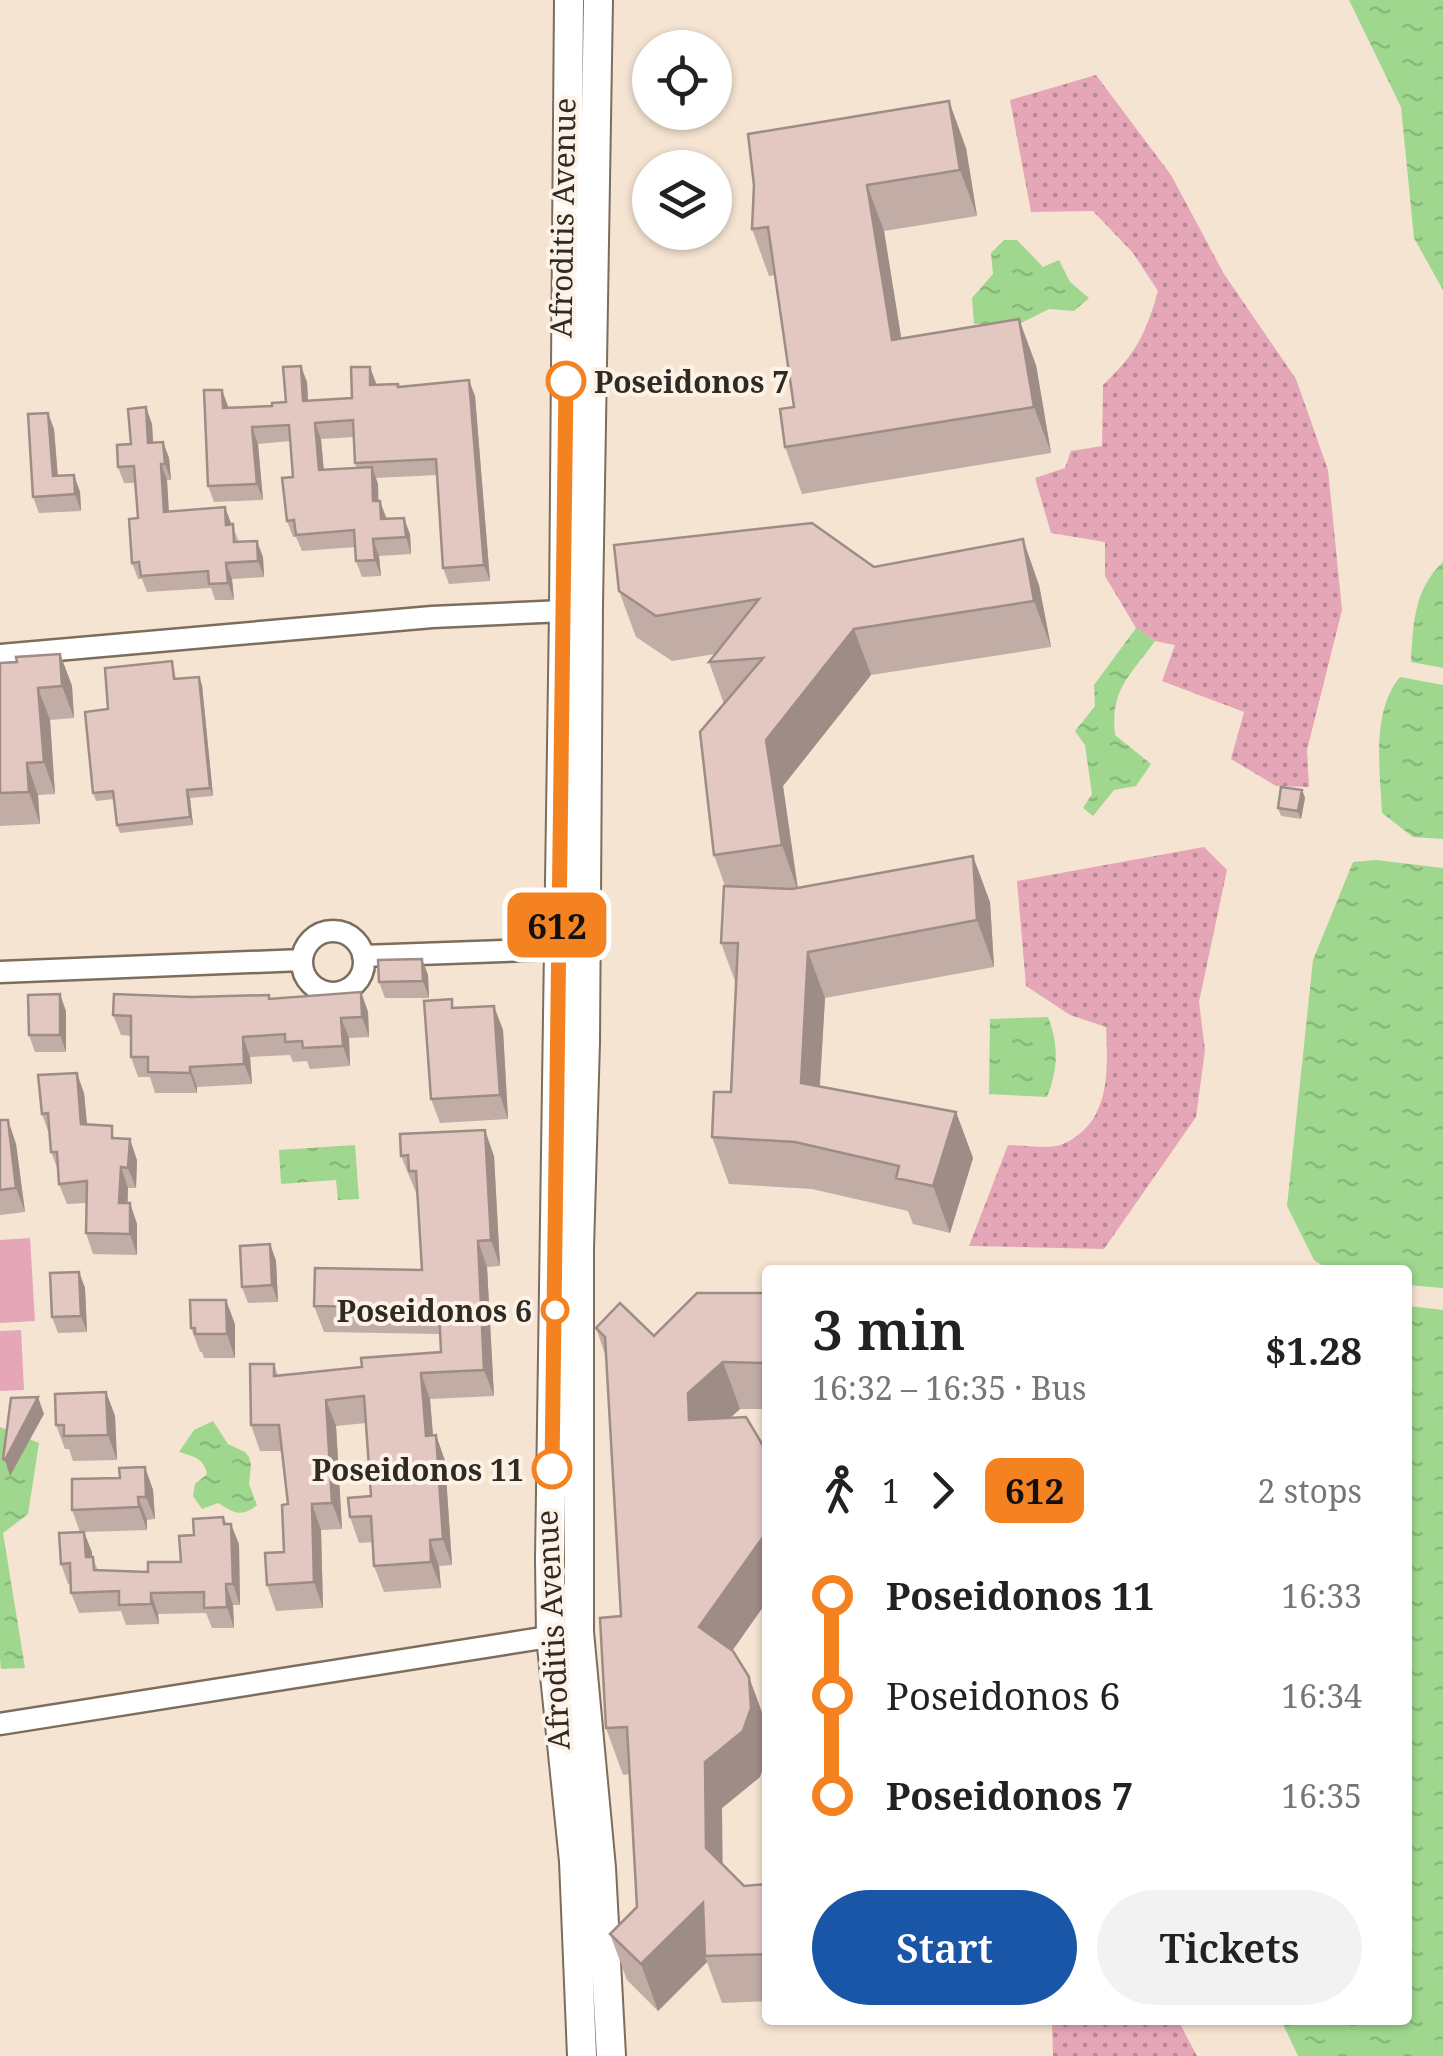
<!DOCTYPE html>
<meta charset="utf-8">
<style>
body{margin:0;font-family:"Noto Serif",serif;background:#f2f2f2;color:#222;height:100vh;display:flex;flex-direction:column;font-size:38px;white-space:nowrap}
*{box-sizing:border-box;margin:0}
p{font-size:32px;color:#767676}
.icon{flex:none;width:55px;height:55px;fill:none;stroke:currentColor;stroke-width:2;stroke-linecap:round;stroke-linejoin:round}
.map{position:relative;flex:1;overflow:hidden}
.details{position:absolute;left:762px;top:1265px;width:650px;height:760px;display:flex;flex-direction:column;background:#fff;border-radius:10px;box-shadow:0 2px 8px #0004}
.details>*{flex:none}
.badge{padding:0 20px;border-radius:15px;font-size:35px;line-height:65px}
.controls{position:absolute;left:632px;top:30px;display:grid;gap:20px}
.controls a{display:grid;place-items:center;width:100px;height:100px;border-radius:50%;background:#fff;box-shadow:0 2px 8px #0004;font-size:50px}
.map>.badge{position:absolute;translate:-50% -50%;box-shadow:0 0 0 5px #fff}
.legs{display:flex;align-items:center;gap:15px;height:110px;padding:0 50px;font-size:32px}
.legs p{margin-inline-start:auto}
.headline{display:flex;align-items:center;justify-content:space-between;height:170px;padding:0 50px}
h1{font-size:55px;font-weight:600;line-height:75px}
.action{display:flex;gap:20px;margin-top:auto;padding:20px 50px}
.action a{flex:1;height:115px;border-radius:60px;background:#1956a7;color:#fff;font-size:40px;font-weight:600;line-height:115px;text-align:center}
.action a+a{background:#f2f2f2;color:#222}
ul{padding:0 50px;list-style:none}
li{display:flex;align-items:center;gap:35px;height:100px;font-size:38px}
li i{display:grid;place-items:center;width:15px;height:100%;margin:0 12px;background:currentColor}
li i::after{content:'';width:25px;height:25px;margin:-12px;border:8px solid;border-radius:50%;background:#fff}
li p{margin-inline-start:auto}
li:first-child i{background:linear-gradient(#0000 50%,currentColor 0)}
li:last-child i{background:linear-gradient(currentColor 50%,#0000 0)}
.map>svg:first-child{display:block}
</style>
<div class="map">
<svg width="1443" height="2056" viewBox="0 0 1443 2056">
<defs>
<pattern id="grass-dots" width="8" height="8" patternUnits="userSpaceOnUse" patternTransform="scale(2.5)"><rect width="8" height="8" fill="#e5a6b7"/><path d="M2 2h.1M6 6h.1" fill="none" stroke="#ba8794" stroke-width="1.8" stroke-linecap="round"/></pattern>
<pattern id="water-ripples" width="26" height="14" patternUnits="userSpaceOnUse" patternTransform="scale(2.5)"><rect width="26" height="14" fill="#9fd78e"/><path d="M2 4q2-2 4 0t4 0M15 11q2-2 4 0t4 0" fill="none" stroke="#89b97a"/></pattern>
</defs>
<rect width="100%" height="100%" fill="#f5e4d1"/>
<path fill="url(#grass-dots)" d="M 1096,75 L 1171,175 L 1224,274 L 1296,379 L 1328,470 L 1342,610 L 1307,750 L 1309,787 L 1276,786 L 1231,759 L 1244,712 L 1162,681 L 1175,645 L 1155,641 L 1136,628 L 1105,576 L 1105,542 L 1051,533 L 1035,478 L 1065,468 L 1071,451 L 1102,446 L 1103,385 C 1135,355 1146,334 1158,291 L 1133,253 L 1093,211 L 1031,212 L 1010,100 Z
M 1204,847 L 1227,870 L 1199,1002 L 1205,1050 L 1196,1117 L 1104,1249 L 969,1246 L 1008,1145 C 1024,1145 1049,1150 1063,1144 C 1111,1123 1108,1071 1106,1027 L 1070,1015 L 1026,986 L 1017,881 Z
M 1052,2020 L 1178,2020 L 1197,2056 L 1053,2056 Z"/>
<path fill="#e5a6b7" d="M 30,1238 L 35,1321 L 0,1323 L 0,1240 Z
M 21,1330 L 24,1390 L 0,1391 L 0,1331 Z"/>
<path fill="url(#water-ripples)" d="M 1349,0 L 1443,0 L 1443,290 L 1414,238 L 1401,107 Z
M 1004,240 L 1017,240 L 1043,267 L 1059,260 L 1070,282 L 1089,298 L 1074,311 L 1049,309 L 1021,323 L 974,324 L 972,298 L 993,274 L 991,253 Z
M 1443,562 L 1443,668 L 1411,662 C 1413,624 1414,589 1443,562 Z
M 1136,628 L 1155,641 C 1130,676 1110,689 1115,735 L 1151,764 L 1136,786 L 1114,790 L 1093,816 L 1083,808 L 1092,794 L 1085,745 L 1075,731 L 1095,706 L 1094,685 Z
M 1400,677 L 1443,685 L 1443,839 L 1413,837 L 1382,813 C 1380,770 1371,712 1400,677 Z
M 1376,860 L 1443,868 L 1443,1288 L 1408,1285 L 1408,1270 L 1329,1270 L 1314,1260 L 1287,1206 L 1313,960 L 1353,862 Z
M 1048,1017 C 1059,1045 1058,1070 1047,1097 L 989,1094 L 990,1019 Z
M 355,1145 L 359,1199 L 338,1200 L 336,1180 L 281,1184 L 279,1150 Z
M 1408,1306 L 1443,1310 L 1443,2056 L 1298,2056 L 1281,2020 L 1408,2020 Z
M 213,1421 L 228,1444 L 245,1452 L 249,1457 L 251,1465 L 249,1484 L 257,1505 C 242,1518 234,1513 218,1503 L 202,1509 L 193,1496 L 195,1484 L 207,1474 C 204,1458 193,1456 179,1452 L 194,1430 Z
M 0,1427 L 39,1443 L 28,1514 L 3,1533 L 25,1668 L 1,1669 L 0,1659 Z"/>
<g fill="none" stroke-linecap="round" stroke-linejoin="round">
<defs>
<path id="minor" d="M 0,655 L 432,617 L 564,611
M302 962a31 31 0 1 1 62 0a31 31 0 1 1-62 0Z
M 363,956 L 557,949
M 0,972 L 302,960
M 0,1724 L 561,1635"/>
<path id="secondary" d="M 569,0 L 564,611 L 550,1559 L 551,1636 L 574,1861 L 582,2056
M 598,0 L 588,605 L 585,1042 L 579,1248 L 579,1632 L 601,1868 L 611,2056"/>
</defs>
<use href="#minor" stroke="#7c6d5d" stroke-width="25"/>
<use href="#secondary" stroke="#7c6d5d" stroke-width="32"/>
<use href="#minor" stroke="#fff" stroke-width="20"/>
<use href="#secondary" stroke="#fff" stroke-width="28"/>
</g>
<path fill="#c2aca6" fill-rule="evenodd" d="M 966,148 L 977,216 L 884,231 L 901,338 L 1036,365 L 1051,453 L 802,494 L 785,447 L 794,407 L 775,275 L 769,276 L 752,229 Z
M 307,382 L 308,401 L 352,398 L 376,385 L 475,396 L 490,581 L 449,584 L 443,568 L 437,475 L 376,478 L 378,484 L 378,501 L 386,519 L 410,534 L 411,554 L 379,556 L 381,576 L 362,577 L 356,561 L 355,547 L 302,551 L 296,537 L 293,537 L 287,521 L 293,477 L 290,441 L 258,444 L 263,500 L 214,502 L 208,486 L 228,408 L 272,406 L 286,402 ZM 354,437 L 355,463 L 357,468 L 324,470 L 321,439 Z
M 152,424 L 153,443 L 163,442 L 169,458 L 171,480 L 167,480 L 168,511 L 232,525 L 239,542 L 263,557 L 264,577 L 232,579 L 234,600 L 215,600 L 211,588 L 147,592 L 142,579 L 138,579 L 132,563 L 138,518 L 135,483 L 124,483 L 118,467 L 131,444 Z
M 54,429 L 58,476 L 74,475 L 80,492 L 81,511 L 39,513 L 33,497 Z
M 874,567 L 1039,585 L 1051,647 L 871,675 L 783,786 L 798,888 L 990,902 L 994,967 L 825,998 L 820,1087 L 956,1112 L 973,1158 L 950,1233 L 913,1224 L 908,1211 L 812,1189 L 729,1184 L 712,1137 L 731,1092 L 736,984 L 721,943 L 725,886 L 714,855 L 724,704 L 709,662 L 715,654 L 672,661 L 636,637 L 619,591 Z
M 60,654 L 72,686 L 74,718 L 50,720 L 55,794 L 38,795 L 40,824 L 0,826 L 0,663 L 17,662 Z
M 172,661 L 176,679 L 202,685 L 213,796 L 190,798 L 193,825 L 120,833 L 117,825 L 114,799 L 96,801 L 93,793 L 108,709 Z
M 1302,790 L 1305,798 L 1301,819 L 1281,816 L 1278,808 Z
M 422,959 L 428,975 L 429,998 L 385,998 L 379,982 Z
M 361,992 L 368,1012 L 369,1037 L 349,1038 L 350,1066 L 310,1069 L 307,1061 L 293,1062 L 290,1055 L 250,1057 L 252,1084 L 197,1087 L 197,1093 L 155,1093 L 150,1077 L 138,1077 L 131,1057 L 131,1036 L 121,1035 L 113,1015 L 192,997 L 271,999 Z
M 455,1008 L 503,1030 L 508,1119 L 440,1123 L 431,1099 Z
M 66,1011 L 66,1052 L 35,1052 L 29,1035 Z
M 84,1093 L 87,1124 L 117,1138 L 137,1160 L 136,1188 L 128,1188 L 128,1203 L 130,1203 L 137,1224 L 137,1255 L 93,1254 L 86,1233 L 86,1203 L 67,1204 L 59,1184 L 59,1173 L 51,1152 L 49,1134 L 42,1114 Z
M 0,1120 L 8,1120 L 16,1144 L 25,1212 L 0,1215 Z
M 401,1156 L 494,1156 L 500,1266 L 487,1267 L 494,1396 L 430,1399 L 433,1435 L 436,1435 L 445,1461 L 452,1565 L 439,1566 L 441,1588 L 384,1592 L 374,1566 L 373,1542 L 359,1543 L 350,1517 L 371,1496 L 366,1423 L 336,1426 L 342,1529 L 321,1530 L 323,1608 L 276,1611 L 267,1585 L 284,1552 L 288,1504 L 282,1451 L 260,1451 L 251,1425 L 274,1364 L 278,1376 L 362,1367 L 441,1352 L 440,1334 L 324,1332 L 314,1306 L 422,1270 L 417,1195 Z
M 270,1244 L 276,1261 L 278,1302 L 248,1303 L 242,1287 Z
M 79,1272 L 85,1288 L 87,1332 L 58,1333 L 52,1317 Z
M 768,1293 L 768,1409 L 740,1409 L 730,1418 L 732,1650 L 766,1723 L 760,1777 L 722,1808 L 722,1864 L 744,1886 L 768,1884 L 768,2001 L 722,2003 L 707,1962 L 658,2011 L 627,1980 L 610,1934 L 637,1907 L 630,1774 L 623,1775 L 606,1728 L 621,1616 L 606,1357 L 596,1328 L 654,1336 Z
M 235,1324 L 235,1358 L 204,1358 L 202,1352 L 200,1352 L 191,1328 Z
M 106,1392 L 115,1416 L 117,1460 L 73,1461 L 69,1449 L 65,1449 L 56,1425 Z
M 145,1467 L 153,1490 L 155,1519 L 147,1520 L 147,1530 L 84,1532 L 92,1557 L 98,1570 L 148,1572 L 181,1562 L 194,1535 L 223,1517 L 239,1544 L 240,1605 L 233,1605 L 234,1628 L 212,1628 L 206,1613 L 158,1614 L 159,1624 L 126,1625 L 121,1611 L 79,1613 L 71,1593 L 71,1584 L 68,1584 L 61,1564 L 80,1532 L 72,1510 L 120,1478 Z"/>
<path fill="#9e8c87" d="M 949,101 L 966,148 L 977,216 L 960,170 Z
M 867,185 L 884,231 L 909,386 L 892,340 Z
M 1019,319 L 1036,365 L 1051,453 L 1034,407 Z
M 301,366 L 307,382 L 309,418 L 303,401 Z
M 370,367 L 376,383 L 376,401 L 370,385 Z
M 469,380 L 475,396 L 490,581 L 484,565 Z
M 222,390 L 228,406 L 229,425 L 223,408 Z
M 146,407 L 152,424 L 154,459 L 148,443 Z
M 48,413 L 54,429 L 59,493 L 53,476 Z
M 315,423 L 321,439 L 325,486 L 319,470 Z
M 252,427 L 258,444 L 263,500 L 257,484 Z
M 163,442 L 169,458 L 171,480 L 165,464 Z
M 161,464 L 167,480 L 170,528 L 164,512 Z
M 372,467 L 378,484 L 379,518 L 373,501 Z
M 74,475 L 80,492 L 81,511 L 75,494 Z
M 380,501 L 386,517 L 387,535 L 381,519 Z
M 225,507 L 231,523 L 232,541 L 226,525 Z
M 404,518 L 410,534 L 411,554 L 406,537 Z
M 373,539 L 379,556 L 381,576 L 375,560 Z
M 1023,539 L 1039,585 L 1051,647 L 1034,601 Z
M 257,541 L 263,557 L 264,577 L 258,561 Z
M 226,563 L 232,579 L 234,600 L 228,583 Z
M 854,629 L 871,675 L 783,786 L 798,891 L 782,845 L 766,740 Z
M 60,654 L 72,686 L 74,718 L 62,686 Z
M 199,677 L 202,685 L 213,796 L 210,788 Z
M 38,688 L 50,720 L 55,794 L 44,762 Z
M 27,763 L 38,795 L 40,824 L 29,792 Z
M 187,790 L 190,798 L 193,825 L 190,817 Z
M 1302,790 L 1305,798 L 1301,819 L 1298,811 Z
M 973,856 L 990,902 L 994,967 L 977,920 Z
M 808,952 L 825,998 L 817,1129 L 801,1083 Z
M 422,959 L 428,975 L 429,998 L 423,981 Z
M 361,992 L 368,1012 L 369,1037 L 362,1017 Z
M 60,994 L 66,1011 L 66,1052 L 60,1035 Z
M 494,1006 L 503,1030 L 508,1119 L 500,1095 Z
M 341,1018 L 349,1038 L 350,1066 L 343,1046 Z
M 243,1037 L 250,1057 L 252,1084 L 244,1064 Z
M 190,1067 L 197,1087 L 197,1093 L 190,1073 Z
M 77,1073 L 84,1093 L 89,1145 L 81,1124 Z
M 956,1112 L 973,1158 L 950,1233 L 933,1186 Z
M 8,1120 L 16,1144 L 25,1212 L 16,1188 Z
M 485,1130 L 494,1156 L 500,1266 L 491,1240 Z
M 130,1139 L 137,1160 L 136,1188 L 128,1168 Z
M 121,1167 L 128,1188 L 126,1223 L 119,1203 Z
M 130,1203 L 137,1224 L 137,1255 L 130,1234 Z
M 478,1241 L 487,1267 L 494,1396 L 484,1370 Z
M 270,1244 L 276,1261 L 278,1302 L 272,1285 Z
M 79,1272 L 85,1288 L 87,1332 L 81,1316 Z
M 226,1300 L 235,1324 L 235,1358 L 227,1334 Z
M 723,1362 L 740,1409 L 705,1440 L 689,1420 L 688,1393 Z
M 421,1373 L 430,1399 L 435,1462 L 426,1436 Z
M 106,1392 L 115,1416 L 117,1460 L 108,1435 Z
M 38,1397 L 44,1414 L 10,1476 L 5,1460 Z
M 326,1400 L 336,1426 L 342,1529 L 332,1503 Z
M 436,1435 L 445,1461 L 452,1565 L 443,1539 Z
M 145,1467 L 153,1490 L 155,1519 L 146,1497 Z
M 138,1497 L 147,1520 L 147,1530 L 139,1507 Z
M 312,1504 L 321,1530 L 323,1608 L 314,1582 Z
M 231,1524 L 239,1544 L 240,1605 L 233,1584 Z
M 768,1530 L 768,1600 L 716,1674 L 699,1627 Z
M 84,1532 L 92,1552 L 93,1578 L 86,1557 Z
M 430,1540 L 439,1566 L 441,1588 L 431,1562 Z
M 226,1584 L 233,1605 L 234,1628 L 227,1607 Z
M 151,1593 L 158,1614 L 159,1624 L 151,1604 Z
M 749,1677 L 766,1723 L 768,1755 L 760,1777 L 722,1808 L 723,1895 L 706,1848 L 705,1762 Z
M 703,1903 L 705,1956 L 707,1962 L 658,2011 L 641,1964 Z"/>
<path fill="#e2c8c1" stroke="#9e8c87" stroke-width="2.5" d="M 949,101 L 960,170 L 867,185 L 892,340 L 1019,319 L 1034,407 L 785,447 L 780,409 L 794,407 L 768,227 L 752,229 L 754,185 L 748,134 Z
M 301,366 L 303,401 L 352,398 L 351,367 L 370,367 L 370,385 L 398,384 L 398,387 L 469,380 L 484,565 L 443,568 L 436,459 L 355,463 L 353,420 L 315,423 L 319,470 L 372,467 L 373,501 L 380,501 L 381,519 L 404,518 L 406,537 L 373,539 L 375,560 L 356,561 L 354,530 L 296,535 L 294,520 L 287,521 L 282,478 L 293,477 L 289,425 L 252,427 L 257,484 L 208,486 L 204,390 L 222,390 L 223,408 L 272,406 L 272,403 L 286,402 L 283,367 Z
M 146,407 L 148,443 L 163,442 L 165,464 L 161,464 L 164,512 L 225,507 L 226,525 L 233,524 L 234,542 L 257,541 L 258,561 L 226,563 L 228,583 L 209,584 L 208,571 L 141,576 L 139,562 L 132,563 L 129,519 L 138,518 L 134,466 L 118,467 L 117,445 L 131,444 L 128,409 Z
M 48,413 L 53,476 L 74,475 L 75,494 L 33,497 L 28,414 Z
M 812,523 L 874,567 L 1023,539 L 1034,601 L 854,629 L 766,740 L 782,845 L 714,855 L 700,732 L 763,658 L 709,662 L 759,599 L 656,616 L 619,591 L 614,545 Z
M 60,654 L 62,686 L 38,688 L 44,762 L 27,763 L 29,792 L 0,793 L 0,663 L 17,662 L 16,657 Z
M 172,661 L 174,679 L 199,677 L 210,788 L 187,790 L 190,817 L 117,825 L 113,791 L 93,793 L 85,712 L 108,709 L 105,668 Z
M 1281,787 L 1302,790 L 1298,811 L 1278,808 Z
M 973,856 L 977,920 L 808,952 L 801,1083 L 956,1112 L 933,1186 L 896,1178 L 899,1166 L 795,1142 L 712,1137 L 714,1092 L 731,1092 L 738,943 L 721,943 L 724,886 L 792,889 Z
M 422,959 L 423,981 L 379,982 L 378,960 Z
M 361,992 L 362,1017 L 341,1018 L 343,1046 L 303,1048 L 302,1041 L 285,1042 L 285,1034 L 243,1037 L 244,1064 L 190,1067 L 190,1073 L 148,1072 L 148,1057 L 131,1057 L 131,1016 L 113,1015 L 114,994 L 192,997 L 269,995 L 269,999 Z
M 60,994 L 60,1035 L 29,1035 L 28,995 Z
M 452,999 L 452,1008 L 494,1006 L 500,1095 L 431,1099 L 424,1001 Z
M 77,1073 L 81,1124 L 112,1126 L 112,1138 L 130,1139 L 128,1168 L 121,1167 L 119,1203 L 130,1203 L 130,1234 L 86,1233 L 87,1181 L 59,1184 L 57,1152 L 51,1152 L 48,1113 L 42,1114 L 38,1075 Z
M 0,1120 L 8,1120 L 16,1188 L 0,1190 Z
M 485,1130 L 491,1240 L 478,1241 L 484,1370 L 421,1373 L 426,1436 L 436,1435 L 443,1539 L 430,1540 L 431,1562 L 374,1566 L 371,1516 L 350,1517 L 348,1498 L 371,1496 L 364,1396 L 326,1400 L 332,1503 L 312,1504 L 314,1582 L 267,1585 L 265,1553 L 284,1552 L 282,1505 L 288,1504 L 279,1425 L 251,1425 L 250,1364 L 274,1364 L 274,1376 L 362,1367 L 361,1358 L 441,1352 L 439,1308 L 314,1306 L 315,1268 L 422,1270 L 416,1171 L 409,1171 L 408,1155 L 401,1156 L 400,1134 Z
M 270,1244 L 272,1285 L 242,1287 L 240,1246 Z
M 79,1272 L 81,1316 L 52,1317 L 50,1273 Z
M 697,1293 L 768,1293 L 768,1363 L 723,1362 L 688,1393 L 689,1420 L 746,1417 L 768,1454 L 768,1530 L 699,1627 L 733,1651 L 749,1677 L 751,1708 L 743,1731 L 705,1762 L 706,1848 L 744,1886 L 768,1884 L 768,1954 L 705,1956 L 703,1903 L 641,1964 L 610,1934 L 637,1907 L 627,1727 L 606,1728 L 600,1618 L 621,1616 L 605,1337 L 596,1328 L 620,1303 L 654,1336 Z
M 190,1300 L 226,1300 L 227,1334 L 195,1334 L 195,1328 L 191,1328 Z
M 106,1392 L 108,1435 L 64,1436 L 64,1425 L 56,1425 L 55,1394 Z
M 38,1397 L 5,1460 L 3,1459 L 11,1398 Z
M 145,1467 L 146,1497 L 138,1497 L 139,1507 L 72,1510 L 72,1479 L 120,1478 L 119,1468 Z
M 223,1517 L 224,1524 L 231,1524 L 233,1584 L 226,1584 L 227,1607 L 204,1608 L 204,1592 L 151,1593 L 151,1604 L 119,1605 L 119,1591 L 71,1593 L 70,1563 L 61,1564 L 59,1533 L 84,1532 L 86,1557 L 93,1557 L 94,1570 L 148,1572 L 148,1562 L 181,1562 L 179,1536 L 194,1535 L 193,1519 Z"/>
<g fill="none" stroke-linecap="round" stroke-linejoin="round">
<defs>
<path id="line-1" d="M 552,1469 L 566,381"/>
</defs>
<use href="#line-1" stroke="#fff" stroke-width="22"/>
<use href="#line-1" stroke="#f58220" stroke-width="15"/>
</g>
<g fill="#fff" stroke="#f58220" stroke-width="5">
<circle cx="566" cy="381" r="18"/>
<circle cx="555" cy="1310" r="12"/>
<circle cx="552" cy="1469" r="18"/>
</g>
<g text-anchor="middle" dominant-baseline="central" stroke-width="8" stroke-linejoin="round" paint-order="stroke">
<g font-size="30" fill="#302a23" stroke="#fcf2e7">
<text transform="translate(562 218) rotate(-89)">Afroditis Avenue</text>
<text transform="translate(552 1630) rotate(-93)">Afroditis Avenue</text>
</g>
<g font-size="30" font-weight="bold" fill="#302a23" stroke="#fcf2e7" text-anchor="end">
<text x="594" y="381" text-anchor="start">Poseidonos 7</text>
<text x="532" y="1310">Poseidonos 6</text>
<text x="524" y="1469">Poseidonos 11</text>
</g>
</g>
</svg>
<div class="controls">
<a><svg class="icon" aria-label="locate" viewBox="0 0 24 24"><circle cx="12" cy="12" r="6"/><path d="M12 2v4M12 18v4M2 12h4M18 12h4"/></svg></a>
<a><svg class="icon" aria-label="layers" viewBox="0 0 24 24"><path d="M12 4l9 5-9 5-9-5zM3 14l9 5 9-5"/></svg></a>
</div>
<b class="badge" style="left:557px;top:925px;background:#f58220;color:#111">612</b>
<section class="details">
<div class="headline"><div><h1>3 min</h1><p>16:32 – 16:35 · Bus</p></div><b>$1.28</b></div>
<div class="legs"><svg class="icon" aria-label="walk" viewBox="0 0 24 24"><circle cx="13" cy="4" r="2"/><path d="M13 8l-2 6 4 7M11 14l-3 7M7 12l3-4h3l4 4"/></svg>1<svg class="icon" aria-label="forward" viewBox="0 0 24 24"><path d="M9 5l7 7-7 7"/></svg><b class="badge" style="background:#f58220;color:#111">612</b><p>2 stops</p></div>
<ul>
<li><i style="color:#f58220"></i><b>Poseidonos 11</b><p>16:33</p></li>
<li><i style="color:#f58220"></i><span>Poseidonos 6</span><p>16:34</p></li>
<li><i style="color:#f58220"></i><b>Poseidonos 7</b><p>16:35</p></li>
</ul>
<div class="action"><a>Start</a><a>Tickets</a></div>
</section>
</div>
